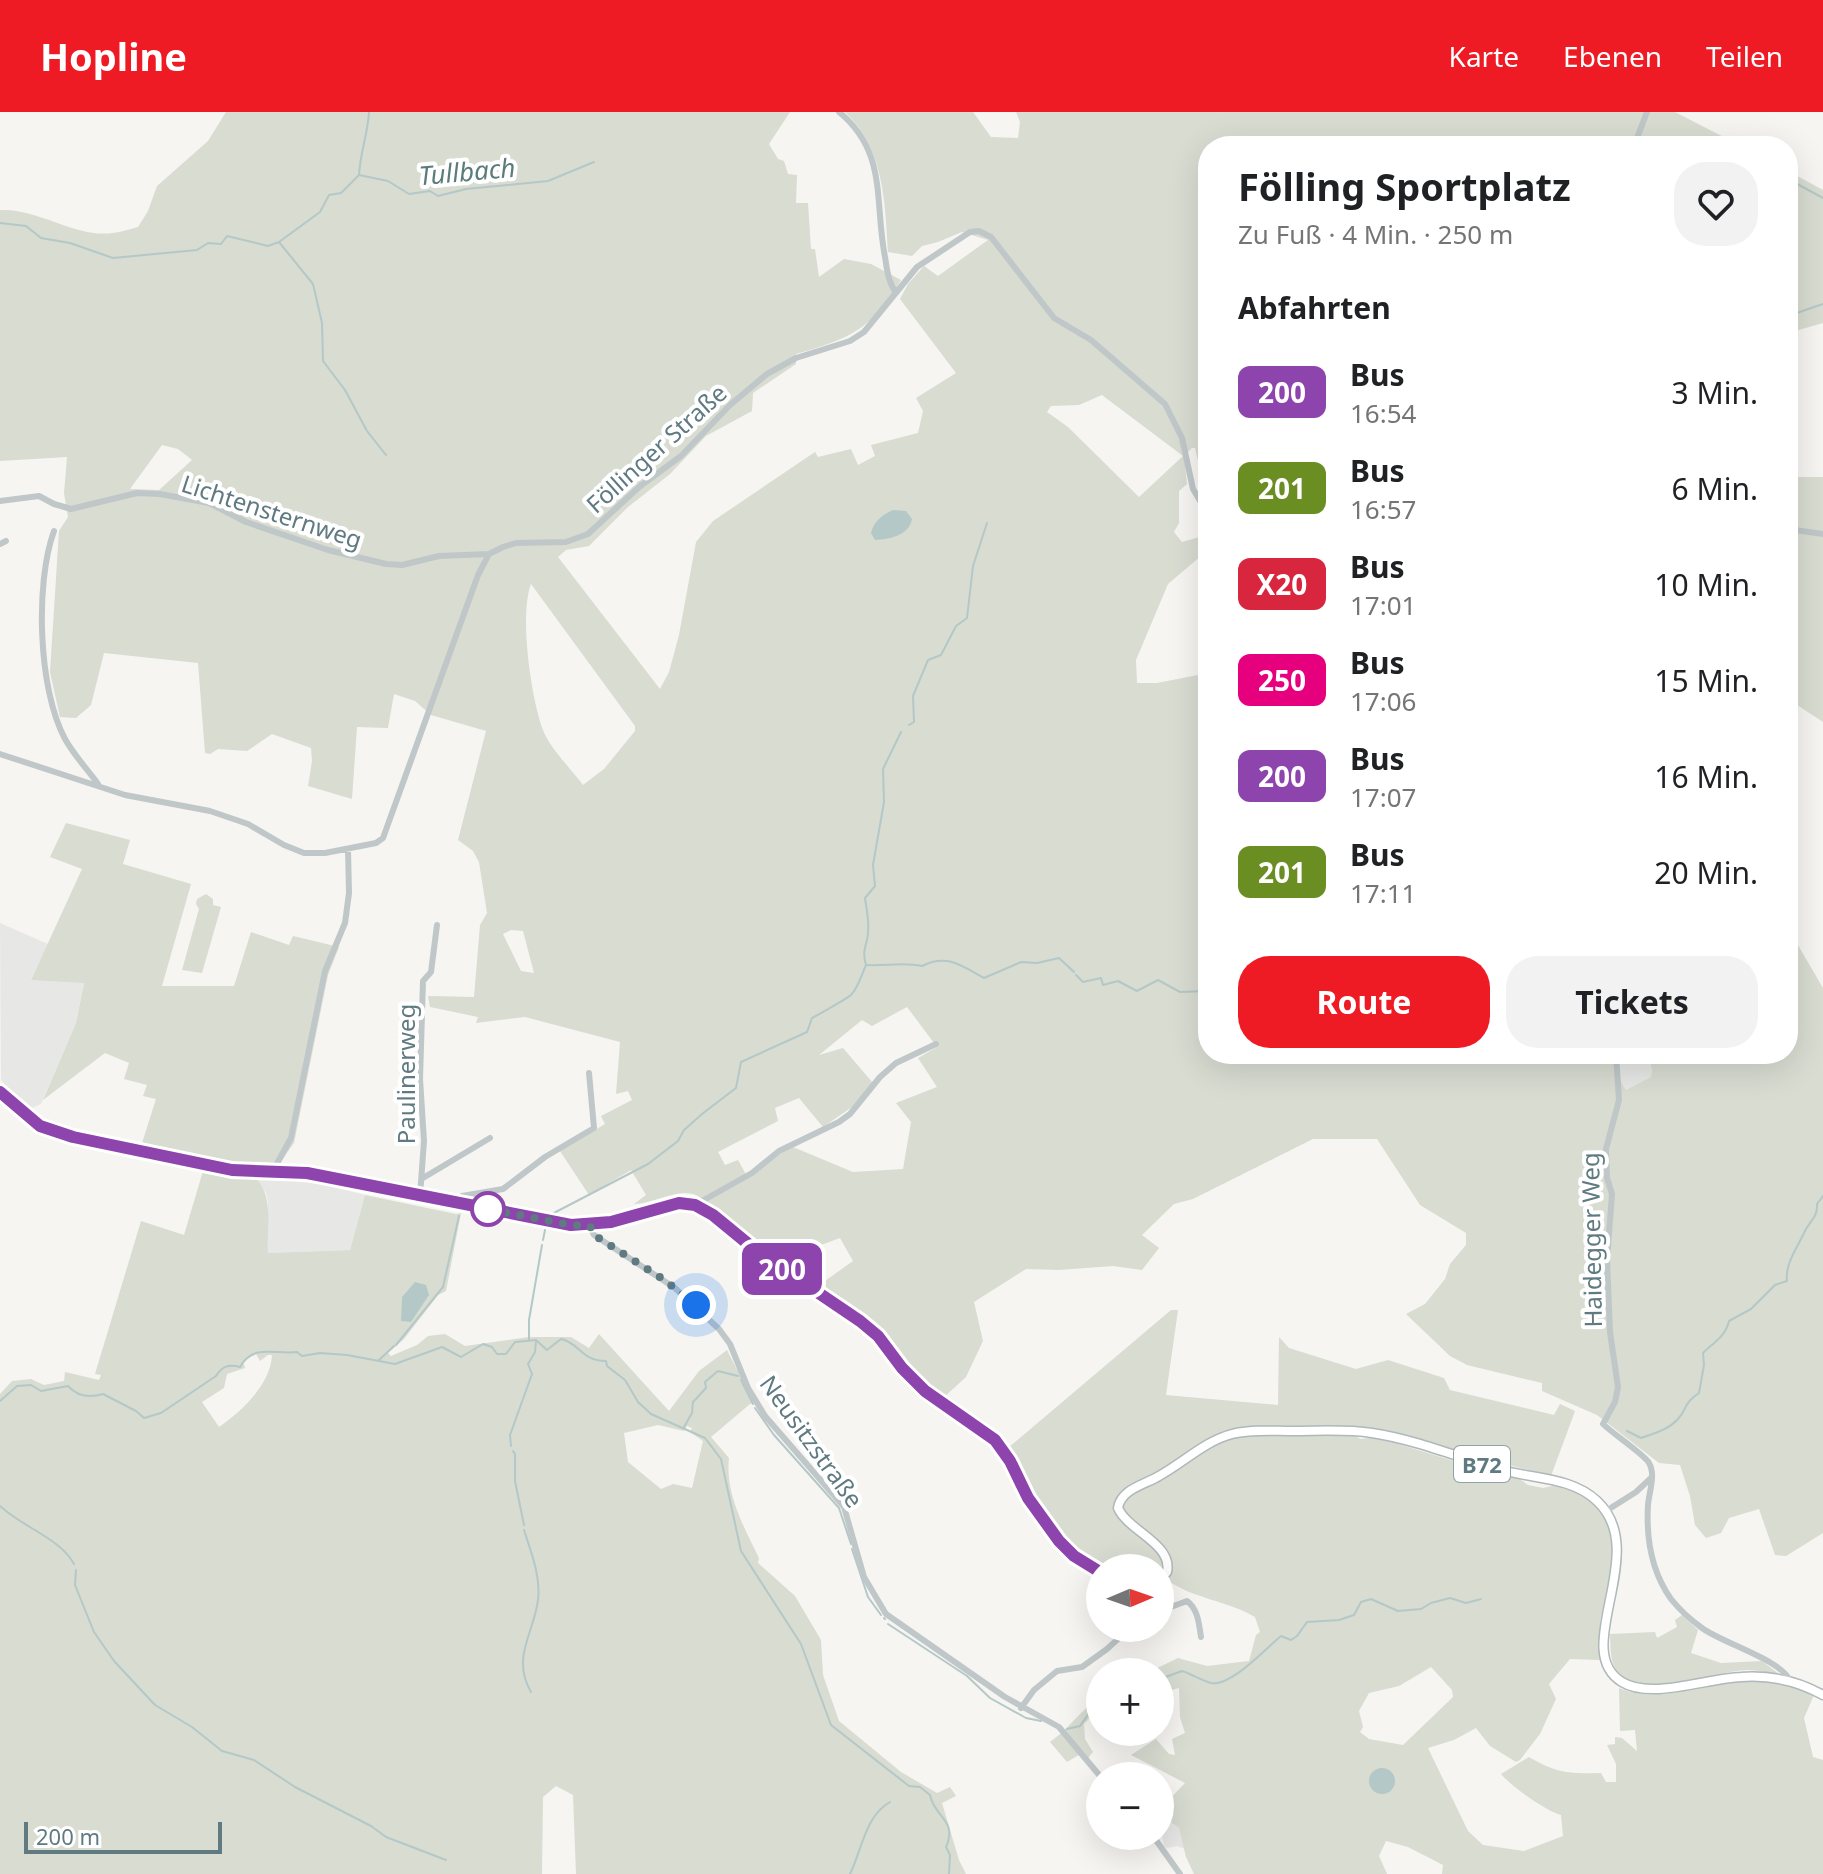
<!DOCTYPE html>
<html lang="de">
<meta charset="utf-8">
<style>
body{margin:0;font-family:"Noto Sans",sans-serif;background:#f2f2f2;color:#202124;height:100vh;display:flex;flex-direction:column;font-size:30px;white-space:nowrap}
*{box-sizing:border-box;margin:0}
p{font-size:26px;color:#757577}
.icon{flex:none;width:44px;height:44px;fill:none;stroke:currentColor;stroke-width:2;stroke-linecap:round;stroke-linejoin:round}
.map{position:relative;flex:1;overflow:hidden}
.panel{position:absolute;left:1198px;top:24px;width:600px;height:928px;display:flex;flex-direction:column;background:#fff;border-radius:32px;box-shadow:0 8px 32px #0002}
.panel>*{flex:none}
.badge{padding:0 16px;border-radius:12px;font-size:28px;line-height:52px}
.needle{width:52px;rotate:88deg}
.tools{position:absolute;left:1086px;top:1442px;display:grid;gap:16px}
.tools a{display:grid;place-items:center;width:88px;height:88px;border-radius:50%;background:#fff;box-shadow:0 8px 32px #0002;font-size:40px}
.scale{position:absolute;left:24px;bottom:20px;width:198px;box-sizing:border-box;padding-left:8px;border:4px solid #5f7a80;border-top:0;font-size:22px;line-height:28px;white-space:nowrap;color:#5f7a80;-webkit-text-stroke:6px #fff;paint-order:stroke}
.you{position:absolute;width:40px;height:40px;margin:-20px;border:6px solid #fff;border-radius:50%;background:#1a73e8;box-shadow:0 0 0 12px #1a73e833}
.map>.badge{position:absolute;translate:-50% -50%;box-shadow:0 0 0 4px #fff}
h2{padding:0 40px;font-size:30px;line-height:72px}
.round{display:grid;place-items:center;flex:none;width:84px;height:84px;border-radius:32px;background:#f2f2f2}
.overview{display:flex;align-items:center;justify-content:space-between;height:136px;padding:0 40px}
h1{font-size:38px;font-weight:700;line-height:60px}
.action{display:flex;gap:16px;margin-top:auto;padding:16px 40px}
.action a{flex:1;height:92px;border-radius:32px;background:#ee1a24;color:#fff;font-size:32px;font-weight:700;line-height:92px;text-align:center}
.action a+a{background:#f2f2f2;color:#202124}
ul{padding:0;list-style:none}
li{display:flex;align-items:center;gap:24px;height:96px;padding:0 40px}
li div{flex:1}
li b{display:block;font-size:30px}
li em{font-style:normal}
li .badge{min-width:88px;font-weight:700;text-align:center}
header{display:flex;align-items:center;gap:48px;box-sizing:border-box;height:112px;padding:0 40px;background:#ee1a24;color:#fff}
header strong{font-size:38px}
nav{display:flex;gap:44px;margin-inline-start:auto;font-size:28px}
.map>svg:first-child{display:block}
</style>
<header>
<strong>Hopline</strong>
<nav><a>Karte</a><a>Ebenen</a><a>Teilen</a></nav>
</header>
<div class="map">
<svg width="1823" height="1762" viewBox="0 0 1823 1762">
<rect width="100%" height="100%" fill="#f6f5f2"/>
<path fill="#e7e7e6" d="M 0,811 L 48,832 L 31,867 L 84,870 L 76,911 L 41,992 L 32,996 L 13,986 L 1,967 Z
M 1619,942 L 1648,942 L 1652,958 L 1651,965 L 1625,979 L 1619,969 Z
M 254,1064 L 326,1073 L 365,1083 L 350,1138 L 267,1141 L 268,1090 L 266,1081 Z
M 1170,1710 L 1179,1716 L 1185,1737 L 1177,1734 L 1167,1736 L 1164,1734 L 1161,1719 Z"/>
<path fill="#d8dcd1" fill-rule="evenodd" d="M 226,0 L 790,0 L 769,32 L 778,47 L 784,49 L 788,62 L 797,63 L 796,91 L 808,91 L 811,137 L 815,137 L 819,165 L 844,147 L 871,152 L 901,168 C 873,217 849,227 796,242 L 796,252 L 753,281 L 752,299 L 706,324 L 670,362 L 628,395 L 589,434 L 566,438 L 558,445 L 660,577 L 669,560 L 679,523 L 696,430 L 713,409 L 815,340 L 818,345 L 851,337 L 858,353 L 875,344 L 871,333 L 918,321 L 923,299 L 916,286 L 956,261 L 900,187 L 908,172 L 924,154 L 938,164 L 988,128 L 962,120 L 938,130 L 922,134 L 912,144 L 888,140 C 885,90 884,36 845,0 L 973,0 L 991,25 L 1018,26 L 1020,10 L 1016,0 L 1675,0 L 1741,34 L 1208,34 L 1208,376 L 1203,370 L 1195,336 L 1192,336 L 1184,344 L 1187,372 L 1179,379 L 1179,411 L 1174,420 L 1182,430 L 1203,424 L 1208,432 L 1208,438 L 1168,472 L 1136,548 L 1137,571 L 1157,571 L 1208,561 L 1208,942 L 1616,942 L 1618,966 L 1626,978 L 1651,965 L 1652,958 L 1648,942 L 1788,942 L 1788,816 L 1823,876 L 1823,1421 L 1786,1444 L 1775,1443 L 1759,1397 L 1729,1406 L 1721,1421 L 1706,1426 L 1695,1413 L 1690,1384 L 1680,1353 L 1659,1351 L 1597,1303 L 1542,1279 L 1542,1271 L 1467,1253 L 1450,1244 L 1406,1202 L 1425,1192 L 1445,1167 L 1450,1152 L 1466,1133 L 1466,1121 L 1420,1093 L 1377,1027 L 1313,1027 L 1193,1087 L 1174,1092 L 1142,1123 L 1159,1136 L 1142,1158 L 1113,1154 L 1059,1158 L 1026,1157 L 974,1190 L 983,1229 L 966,1265 L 942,1287 C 915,1268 900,1240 878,1218 C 860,1200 836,1188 815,1176 L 853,1149 L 840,1126 L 786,1146 L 775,1147 L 714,1097 C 704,1094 702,1084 693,1082 C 675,1077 653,1092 634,1092 L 646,1083 L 631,1058 L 589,1083 L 560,1039 L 605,1012 L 601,1004 L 632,988 L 628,979 L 616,982 L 620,930 L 525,905 L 476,911 L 478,905 L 430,895 L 428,884 L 474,885 L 480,813 L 487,801 L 479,750 L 473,739 L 458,728 L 486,619 L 431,603 L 415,589 L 394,582 L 388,616 L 357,615 L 352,687 L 308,674 L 312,649 L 311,636 L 272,622 L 247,639 L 218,637 L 210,642 L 205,641 L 198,551 L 104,541 L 91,593 L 76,606 L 60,605 L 50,560 L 59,419 L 68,405 L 64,381 L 67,345 L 0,349 L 0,98 C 38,96 75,126 113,121 C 121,120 130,117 138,115 L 148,99 L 157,74 L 208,29 ZM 1102,283 L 1183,344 L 1139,385 L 1068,315 L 1047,300 L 1051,294 L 1079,293 ZM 162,333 L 178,337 L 192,348 L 159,378 L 130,377 ZM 531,472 L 635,614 L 635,619 L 604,657 L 583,673 C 572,658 549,635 543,618 C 531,586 519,503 531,472 ZM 511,818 L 523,819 L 534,861 L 521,859 L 503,822 ZM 907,895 L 937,935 L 918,946 L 937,975 L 896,991 L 911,1010 L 903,1057 L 853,1060 L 793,1035 L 776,1044 L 748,1066 L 738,1048 L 725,1053 L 718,1040 L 778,1009 L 775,996 L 799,986 L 823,1015 L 852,995 L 873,971 L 843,936 L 819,943 L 862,908 L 872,914 Z
M 1788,59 L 1823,78 L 1823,211 L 1788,221 Z
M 1788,365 L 1823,365 L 1823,610 L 1788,587 Z
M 66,711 L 130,728 L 123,752 L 191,772 L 162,874 L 234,874 L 251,820 L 289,833 L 293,824 L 339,835 L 328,863 L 294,1031 L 279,1052 C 228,1054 191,1043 142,1031 L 156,987 L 143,984 L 147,973 L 124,967 L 129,951 L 105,941 L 43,988 L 76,911 L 84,871 L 31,868 L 82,757 L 50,745 Z
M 206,782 L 213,787 L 213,793 L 221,795 L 202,861 L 182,858 L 199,797 L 196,792 L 197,787 Z
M 203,1059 L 255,1065 C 275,1086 266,1115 268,1141 L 350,1138 L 365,1083 L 456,1102 L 461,1101 L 446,1179 L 438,1183 L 404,1227 L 388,1241 L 391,1244 L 417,1233 L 428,1224 L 445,1222 L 465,1234 L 529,1225 L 571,1225 L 589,1236 L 599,1222 L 669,1299 L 699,1259 L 727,1238 L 754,1291 L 750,1292 L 711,1325 L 729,1346 C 725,1382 744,1415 759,1446 L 758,1451 L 795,1484 L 821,1528 L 823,1563 L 839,1609 L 901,1660 L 937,1681 L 950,1675 L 956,1684 L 942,1691 L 959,1748 L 966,1762 L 576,1762 L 573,1683 L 556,1674 L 543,1685 L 542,1762 L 0,1762 L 0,1282 L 12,1269 L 31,1267 L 44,1273 L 64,1269 L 65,1260 L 99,1268 L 101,1263 L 95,1262 L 141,1109 L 184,1123 ZM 256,1242 L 260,1249 L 268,1243 L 272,1243 C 271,1272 241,1300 219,1315 L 202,1290 L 224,1276 L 227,1262 L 245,1256 L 243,1249 ZM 658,1313 L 684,1319 L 687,1314 L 692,1316 L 690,1320 L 703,1329 L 692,1376 L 673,1372 L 661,1377 L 628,1350 L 624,1321 Z
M 1171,1198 L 1178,1198 L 1166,1283 L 1278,1293 L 1279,1225 L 1289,1236 L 1356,1257 L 1388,1248 L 1444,1266 L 1450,1278 L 1554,1303 L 1560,1292 L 1575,1299 L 1551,1364 L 1377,1318 L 1354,1316 L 1353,1323 L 1361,1327 L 1376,1325 L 1499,1363 L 1518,1366 L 1528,1373 L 1543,1376 L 1552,1374 L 1571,1378 L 1586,1385 L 1601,1399 L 1611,1418 L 1614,1432 L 1612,1453 L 1600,1510 L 1600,1548 L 1570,1547 L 1549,1572 L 1556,1587 L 1540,1622 L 1520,1648 L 1516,1650 L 1490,1634 L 1476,1616 L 1454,1628 L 1428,1636 L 1468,1719 L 1483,1733 L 1524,1739 L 1563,1724 L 1561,1703 C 1545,1698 1512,1675 1501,1662 L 1529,1645 C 1556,1661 1570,1662 1601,1661 L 1606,1670 L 1616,1670 L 1616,1652 L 1607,1633 L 1615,1632 L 1615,1625 L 1622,1626 L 1637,1639 L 1635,1618 L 1620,1619 L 1619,1576 C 1656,1592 1697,1573 1735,1569 C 1763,1567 1788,1573 1814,1583 L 1804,1606 L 1813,1645 L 1823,1648 L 1823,1762 L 1442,1762 L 1443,1753 L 1408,1735 L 1386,1729 L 1379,1744 L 1387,1762 L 1194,1762 L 1186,1745 L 1179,1716 L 1160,1703 L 1160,1697 L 1185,1671 L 1131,1643 L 1156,1627 L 1169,1642 L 1175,1643 L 1172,1627 L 1185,1621 L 1180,1605 L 1179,1576 L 1160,1581 L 1160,1560 L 1149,1560 L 1178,1546 L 1207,1554 L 1249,1549 L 1256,1523 L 1260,1520 L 1255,1505 C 1228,1489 1196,1487 1170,1470 L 1160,1474 L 1160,1456 L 1100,1456 L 1100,1466 L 1074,1450 L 1078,1441 C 1046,1412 1028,1373 1008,1336 ZM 1431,1555 L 1452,1578 L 1453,1585 L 1403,1633 L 1369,1627 L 1360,1620 L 1363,1615 L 1359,1599 L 1369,1581 L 1399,1574 Z
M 1682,1503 L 1698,1518 L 1691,1541 L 1721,1551 L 1762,1549 L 1779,1562 C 1769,1561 1758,1558 1748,1558 C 1714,1559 1650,1587 1621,1563 C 1609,1553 1611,1537 1610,1522 L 1655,1520 L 1657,1526 L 1677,1515 L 1675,1508 Z
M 1100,1586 L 1100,1595 L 1084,1612 L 1085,1627 L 1093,1640 L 1088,1646 L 1084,1640 L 1067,1650 L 1050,1630 C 1069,1617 1081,1597 1100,1586 Z"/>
<path fill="#b4c8c8" d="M 893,398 L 906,399 L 912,407 C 909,424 889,427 875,428 L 871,421 C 874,409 882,403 893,398 Z
M 415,1170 L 426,1173 L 429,1183 L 411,1210 L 401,1209 L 402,1185 Z
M1369 1669a13 13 0 1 1 26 0a13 13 0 1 1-26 0Z"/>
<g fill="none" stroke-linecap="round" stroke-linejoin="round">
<path stroke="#b4c8c8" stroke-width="2" d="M 359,63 C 360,41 368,21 369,0
M 1788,67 L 1823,86
M 0,111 L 26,114 L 41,126 L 70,131 L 113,146 L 197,138 L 208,131 L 221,132 L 227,124 L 268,134 L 279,130 L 320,100 L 329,83 L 341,81 L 359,63 L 388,69 L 409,82 L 430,79 L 438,84 L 466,77 L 548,69 L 594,50
M 279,130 L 313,172 L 322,211 L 323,249 L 345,278 L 367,319 L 386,343
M 1788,204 L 1823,192
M 909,613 L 914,610 L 913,584 L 928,548 L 941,543 L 956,514 L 967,506 L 973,454 L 987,411
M 867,853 C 886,854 904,850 922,854 C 947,841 962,854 984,866 L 1021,850 L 1037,851 L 1059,846 L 1074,860
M 1076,863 L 1083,870 L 1101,866 L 1103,873 L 1118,869 L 1137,879 L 1158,868 L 1180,880 L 1208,879
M 550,1103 L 648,1052 L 678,1029 L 684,1018 L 702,1002 L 736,976 L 741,950 L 807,920 L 812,906 C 816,904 848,886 851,883 C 858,876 862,862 866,853 C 863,842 864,839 867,828 C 870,814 867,799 865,786 L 875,774 L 873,753 L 884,690 L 883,657 L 901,620
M 543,1128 L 545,1118
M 529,1227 L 529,1208 L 542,1133
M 396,1233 L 443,1175 L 459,1104
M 378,1249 L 394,1234
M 741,1268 L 753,1292
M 0,1289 L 17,1274 L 31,1273 L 41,1279 L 68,1274 C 78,1285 90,1286 103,1282 L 136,1299 L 144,1306 L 161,1301 L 216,1264 C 222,1254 229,1252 240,1255 C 253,1231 276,1243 297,1240 L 302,1244 L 320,1241 L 347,1243 L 395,1252 L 442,1235 L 461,1245 L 483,1232 L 492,1235 L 497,1242 L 506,1242 L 515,1230 L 536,1228 L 547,1238 L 561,1227 C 580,1231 581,1249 606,1249 L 607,1254 L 625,1268 L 638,1290 L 651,1302 L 705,1326 L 721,1347 L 741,1439 L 801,1532 L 831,1613 L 909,1674 L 920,1675 L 930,1683 C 934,1705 958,1708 946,1735 L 950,1743 L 949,1762
M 755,1296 L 774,1323 L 839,1396 L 851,1432
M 684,1315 L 692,1301 L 693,1290 L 706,1276 L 705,1270 L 718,1259 L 738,1264
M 1627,1319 L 1641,1326 C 1655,1321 1668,1318 1678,1307 C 1688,1296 1682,1293 1699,1281 L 1704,1253 L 1703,1241 C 1713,1231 1726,1224 1729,1209 L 1751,1197 L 1775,1173 L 1787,1169 C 1785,1152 1797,1136 1804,1121 C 1809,1109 1818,1106 1817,1092 L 1823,1084
M 511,1334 L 510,1323 L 532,1262 L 528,1252 L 535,1240 L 536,1229
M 513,1339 L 515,1342 L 515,1369 L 524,1413
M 0,1394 C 22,1415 60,1426 74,1452
M 524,1418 C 531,1440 541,1465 538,1488 C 534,1521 511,1546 531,1580
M 852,1437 L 868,1485 L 881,1503
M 76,1458 L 75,1473 L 94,1520 L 114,1549 L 155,1593 L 192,1615 L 222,1639 L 254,1648 L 295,1675 L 371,1714 L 386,1725 L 446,1748
M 884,1506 L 885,1507
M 888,1512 L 967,1564 L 990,1586 L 1026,1606 L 1041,1609
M 1160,1567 L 1182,1559 C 1192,1562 1200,1568 1211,1571 C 1231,1575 1266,1536 1281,1524 L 1291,1528 L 1297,1524 L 1307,1510 L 1339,1508 L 1354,1503 L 1361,1490 L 1371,1487 L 1398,1499 L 1421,1497 L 1431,1491 L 1450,1486 L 1466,1491 L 1481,1487
M 1067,1617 L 1080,1614 L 1090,1600 L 1100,1593
M 850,1762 C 862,1738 865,1704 890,1690"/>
<defs>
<path id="major" d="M 0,980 L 40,1014 L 73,1025 L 232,1058 L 307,1061 L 571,1113 L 611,1110 L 679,1091 L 695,1093 L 705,1098 L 758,1140 L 869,1216 L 925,1279 L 995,1328 L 1010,1349 L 1028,1386 L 1059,1429 L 1074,1444 L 1100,1460
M 1160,1467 L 1167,1460 C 1173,1432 1128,1419 1118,1396 C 1121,1377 1144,1373 1159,1364 C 1183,1351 1205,1329 1232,1322 C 1252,1317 1273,1319 1293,1319 C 1319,1319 1346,1317 1372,1321 C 1418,1328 1462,1347 1506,1359 C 1537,1367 1573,1366 1597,1389 C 1652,1440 1569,1538 1622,1570 C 1651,1588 1708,1566 1741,1565 C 1769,1563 1798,1569 1823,1583"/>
</defs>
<use href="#major" stroke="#afb8ba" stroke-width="11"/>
<path stroke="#c0c7c9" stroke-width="6" d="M 839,0 C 888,40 874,90 885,145 C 887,157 888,170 896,181
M 1634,34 L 1647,0
M 0,389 L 39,384 L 54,392 L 71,397 L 137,381 L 160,382 L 209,391 L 246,410 L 328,438 L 386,452 L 402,453 L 439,444 L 489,442
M 1788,417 L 1823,422
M 54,419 C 35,471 38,577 65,627 C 74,643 87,657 98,672
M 0,432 L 6,429
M 0,642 L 125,683 L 210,699 L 248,712 L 284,733 L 304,741 L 325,741 L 376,731 L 383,726 L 478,463 L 489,442 L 503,435 L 516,431 L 566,430 L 588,422 L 639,375 L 681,344 L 730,293 L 767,262 L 796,246 L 850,229 L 864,220 L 917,155 L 970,120 L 979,119 L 991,125 L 1054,206 L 1091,228 L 1165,292 L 1182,326 L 1193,377 L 1208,402
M 1616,942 L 1619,988 L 1606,1037 L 1607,1066 L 1612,1082 L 1607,1148 L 1610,1220 L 1618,1275 L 1615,1290 L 1603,1312 C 1613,1322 1645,1343 1649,1351 C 1656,1363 1649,1380 1648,1393 C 1646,1427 1651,1459 1671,1487 C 1679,1497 1691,1508 1702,1516 C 1722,1531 1782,1548 1790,1569
M 273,1059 L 291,1026 L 325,859 L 345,811 L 349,781 L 348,737
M 423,1066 L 490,1026
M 420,1084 L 424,1029 L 420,967 L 423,869 L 431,860 L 437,813
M 456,1091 L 462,1084 L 503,1077 L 545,1045 L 594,1016 L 589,961
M 695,1093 L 752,1061 L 779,1039 L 839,1010 L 850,1002 L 880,965 L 896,951 L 936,932
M 590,1114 L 594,1123 L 675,1176 L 719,1217 L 730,1232 L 748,1276 L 765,1304 L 844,1395 L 864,1465 L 886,1502 L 1005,1585 L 1059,1615 L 1100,1664
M 1606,1399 L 1636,1380 L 1651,1366
M 1160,1499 L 1187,1489 C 1198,1497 1199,1512 1201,1525
M 1021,1596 L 1034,1578 L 1057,1559 L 1082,1555 L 1107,1537 L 1130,1516
M 1153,1724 L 1180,1762"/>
<use href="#major" stroke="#fff" stroke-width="8"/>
</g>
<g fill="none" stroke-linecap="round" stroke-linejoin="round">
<defs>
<path id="line" d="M 0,980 L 40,1014 L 73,1025 L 232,1058 L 307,1061 L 571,1113 L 611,1110 L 679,1091 L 695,1093 L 713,1103 L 758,1140 L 860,1209 L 878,1224 L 902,1256 L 925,1279 L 995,1328 L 1010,1349 L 1028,1386 L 1059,1429 L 1074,1444 L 1100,1460"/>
</defs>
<use href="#line" stroke="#fff" stroke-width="18"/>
<use href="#line" stroke="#8e44ad" stroke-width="12"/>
<path stroke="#5f7a80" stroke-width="8" stroke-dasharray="0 14.4" d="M 488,1097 L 483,1096 L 571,1113 L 590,1114 L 594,1123 L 663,1167 L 696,1193"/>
</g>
<circle fill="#fff" stroke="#8e44ad" stroke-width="4" cx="488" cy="1097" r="16"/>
<g text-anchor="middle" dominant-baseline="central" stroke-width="8" stroke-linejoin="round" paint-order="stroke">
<rect fill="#fff" stroke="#8fa2a6" stroke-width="2" x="1454" y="1334" width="56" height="36" rx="6"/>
<g font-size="22" font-weight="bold" fill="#5f7a80">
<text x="1482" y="1352">B72</text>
</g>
<g font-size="24" fill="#5f7a80" stroke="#fff">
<text transform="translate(656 336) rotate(-42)">Föllinger Straße</text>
<text transform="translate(272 399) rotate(18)">Lichtensternweg</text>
<text transform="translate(405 962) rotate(-90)">Paulinerweg</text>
<text transform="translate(1591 1128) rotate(-91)">Haidegger Weg</text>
<text transform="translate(812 1329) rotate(54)">Neusitzstraße</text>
</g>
<g font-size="26" font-style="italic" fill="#5a7c7b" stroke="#fff">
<text transform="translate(467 59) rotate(-5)">Tullbach</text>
</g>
</g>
</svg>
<div class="tools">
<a><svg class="needle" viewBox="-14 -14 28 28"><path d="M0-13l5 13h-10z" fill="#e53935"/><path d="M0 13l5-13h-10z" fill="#757577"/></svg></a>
<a>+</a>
<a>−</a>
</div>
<div class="scale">200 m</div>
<div class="you" style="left:696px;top:1193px"></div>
<b class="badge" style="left:782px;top:1157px;background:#8e44ad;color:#fff">200</b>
<section class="panel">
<div class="overview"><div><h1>Fölling Sportplatz</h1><p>Zu Fuß · 4 Min. · 250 m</p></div><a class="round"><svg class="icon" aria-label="heart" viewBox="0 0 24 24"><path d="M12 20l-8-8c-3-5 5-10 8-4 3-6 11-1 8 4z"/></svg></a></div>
<h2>Abfahrten</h2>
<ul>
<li><span class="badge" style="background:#8e44ad;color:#fff">200</span><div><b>Bus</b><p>16:54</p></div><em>3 Min.</em></li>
<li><span class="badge" style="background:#6b8e23;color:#fff">201</span><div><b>Bus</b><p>16:57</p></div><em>6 Min.</em></li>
<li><span class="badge" style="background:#d7263d;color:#fff">X20</span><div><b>Bus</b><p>17:01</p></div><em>10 Min.</em></li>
<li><span class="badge" style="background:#e6007e;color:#fff">250</span><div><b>Bus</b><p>17:06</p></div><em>15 Min.</em></li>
<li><span class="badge" style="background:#8e44ad;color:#fff">200</span><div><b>Bus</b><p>17:07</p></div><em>16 Min.</em></li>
<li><span class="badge" style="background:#6b8e23;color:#fff">201</span><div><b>Bus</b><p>17:11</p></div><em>20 Min.</em></li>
</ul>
<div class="action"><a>Route</a><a>Tickets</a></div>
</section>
</div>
